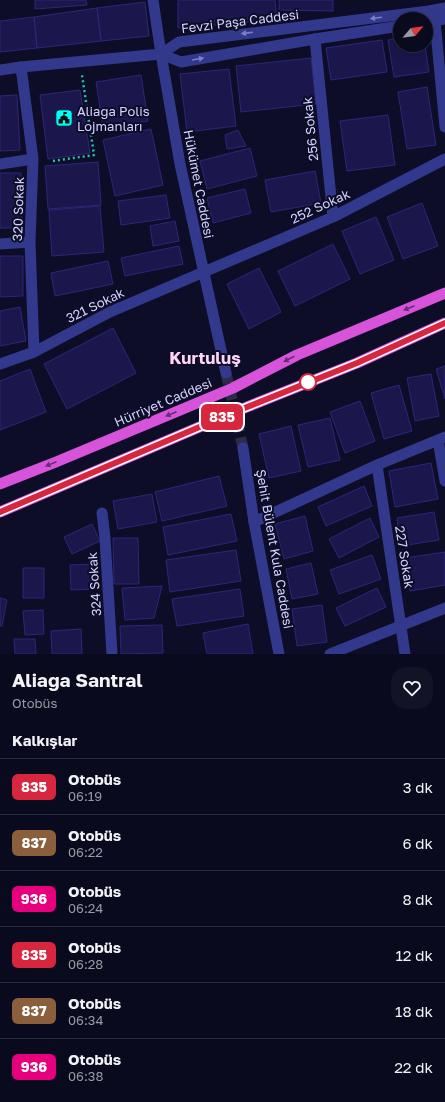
<!DOCTYPE html>
<html lang="tr">
<meta charset="utf-8">
<style>
body{margin:0;font-family:"Golos Text",sans-serif;background:#131327;color:#f1f3f6;height:100vh;display:flex;flex-direction:column;font-size:15px;white-space:nowrap}
*{box-sizing:border-box;margin:0}
p{font-size:13px;color:#999aa4}
.icon{flex:none;width:22px;height:22px;fill:none;stroke:currentColor;stroke-width:2;stroke-linecap:round;stroke-linejoin:round}
.map{position:relative;height:654px;overflow:hidden}
.details{display:flex;flex-direction:column;background:#0a0a1e;flex:1}
.details>*{flex:none}
.badge{padding:0 8px;border-radius:6px;font-size:14px;line-height:26px}
.needle{width:26px;rotate:61deg}
.buttons{position:absolute;left:393px;top:12px;display:grid;gap:8px}
.buttons a{display:grid;place-items:center;width:40px;height:40px;border-radius:50%;background:#0a0a1e;box-shadow:0 4px 16px #0002,0 0 0 1px #2a2b3c;font-size:20px}
.map>.badge{position:absolute;translate:-50% -50%;box-shadow:0 0 0 2px #fff}
h2{padding:0 12px;font-size:15px;line-height:36px}
.round{display:grid;place-items:center;flex:none;width:42px;height:42px;border-radius:16px;background:#131327}
.overview{display:flex;align-items:center;justify-content:space-between;height:68px;padding:0 12px}
h1{font-size:19px;font-weight:700;line-height:30px}
ul{padding:0;list-style:none}
li{display:flex;align-items:center;gap:12px;height:56px;padding:0 12px;border-top:1px solid #2a2b3c}
li div{flex:1}
li b{display:block;font-size:15px}
li em{font-style:normal}
li .badge{min-width:44px;font-weight:700;text-align:center}
.map>svg:first-child{display:block}
</style>
<div class="map">
<svg width="445" height="654" viewBox="0 0 445 654">
<rect width="100%" height="100%" fill="#0e0d28"/>
<path fill="#1b164b" stroke="#2d2679" d="M 35,0 L 86,0 L 87,5 L 35,9 Z
M 178,0 L 275,0 L 277,20 L 178,28 Z
M 279,0 L 333,0 L 333,11 L 279,10 Z
M 145,2 L 149,36 L 101,41 L 97,8 Z
M 97,8 L 101,41 L 37,48 L 34,17 Z
M 34,17 L 37,48 L 0,52 L 0,21 Z
M 400,38 L 400,45 L 425,45 L 429,72 L 394,77 L 388,40 Z
M 382,40 L 387,72 L 331,80 L 326,48 Z
M 311,58 L 316,104 L 241,112 L 236,66 Z
M 229,69 L 236,126 L 187,132 L 180,74 Z
M 141,75 L 148,121 L 103,127 L 96,82 Z
M 427,87 L 436,145 L 407,149 L 398,92 Z
M 80,90 L 90,153 L 48,159 L 40,95 Z
M 17,95 L 20,150 L 0,151 L 0,96 Z
M 388,115 L 395,165 L 347,171 L 340,121 Z
M 151,129 L 163,185 L 115,196 L 103,140 Z
M 238,130 L 246,146 L 227,149 L 225,135 Z
M 250,148 L 257,176 L 207,189 L 200,161 Z
M 98,162 L 101,205 L 48,209 L 45,166 Z
M 315,171 L 321,203 L 271,212 L 265,180 Z
M 0,173 L 21,173 L 22,228 L 0,228 Z
M 245,189 L 251,213 L 213,223 L 207,198 Z
M 166,195 L 170,218 L 121,225 L 118,201 Z
M 422,203 L 438,246 L 403,259 L 387,217 Z
M 100,206 L 104,252 L 52,256 L 49,210 Z
M 376,217 L 394,260 L 360,274 L 342,231 Z
M 175,221 L 179,241 L 153,246 L 150,226 Z
M 333,244 L 350,279 L 295,306 L 278,271 Z
M 179,246 L 183,264 L 125,276 L 121,258 Z
M 0,256 L 23,256 L 23,296 L 0,297 Z
M 108,261 L 113,284 L 55,296 L 51,273 Z
M 259,268 L 281,312 L 249,329 L 227,284 Z
M 20,307 L 26,341 L 0,346 L 0,311 Z
M 113,328 L 136,373 L 67,409 L 44,364 Z
M 445,366 L 445,399 L 436,369 Z
M 30,369 L 46,412 L 0,430 L 0,381 Z
M 431,374 L 439,416 L 415,421 L 407,378 Z
M 399,385 L 412,431 L 384,439 L 371,393 Z
M 360,401 L 375,441 L 345,453 L 330,412 Z
M 330,418 L 340,460 L 308,467 L 298,425 Z
M 291,426 L 301,471 L 269,478 L 259,434 Z
M 431,463 L 438,499 L 395,507 L 389,471 Z
M 219,476 L 227,506 L 162,521 L 155,492 Z
M 364,486 L 372,506 L 326,526 L 318,507 Z
M 152,494 L 157,522 L 118,529 L 113,501 Z
M 434,512 L 439,540 L 401,546 L 397,518 Z
M 231,514 L 237,541 L 168,555 L 163,527 Z
M 305,516 L 313,551 L 284,559 L 275,524 Z
M 370,518 L 379,537 L 339,558 L 329,539 Z
M 92,524 L 100,541 L 72,554 L 64,537 Z
M 113,538 L 138,538 L 139,584 L 114,584 Z
M 236,550 L 241,581 L 170,592 L 166,560 Z
M 445,552 L 445,585 L 410,591 L 405,558 Z
M 372,555 L 381,579 L 339,594 L 330,570 Z
M 311,563 L 318,594 L 292,599 L 286,569 Z
M 95,564 L 96,589 L 71,590 L 70,565 Z
M 23,568 L 44,568 L 44,598 L 23,598 Z
M 162,586 L 154,618 L 125,620 L 122,588 Z
M 377,588 L 386,607 L 345,626 L 336,608 Z
M 240,589 L 244,616 L 177,626 L 172,599 Z
M 0,598 L 7,600 L 2,626 L 0,626 Z
M 322,605 L 327,642 L 297,646 L 292,609 Z
M 43,610 L 44,634 L 25,635 L 23,611 Z
M 248,624 L 253,654 L 207,654 L 203,633 Z
M 162,625 L 163,653 L 121,654 L 120,626 Z
M 81,629 L 82,654 L 52,654 L 51,631 Z
M 14,639 L 35,639 L 36,654 L 15,654 Z"/>
<g fill="none" stroke-linecap="round" stroke-linejoin="round">
<path stroke="#2c2b48" stroke-width="11" stroke-dasharray="11 5.5" stroke-linecap="butt" d="M 226,373 L 243,448"/>
<path stroke="#21c5a9" stroke-width="2.5" stroke-dasharray="2 3" stroke-linecap="butt" d="M 53,161 L 94,155 L 82,75"/>
<path stroke="#32398c" stroke-width="11" d="M 435,21 L 445,127
M 315,39 L 333,217
M 21,67 L 33,159 L 30,242 L 34,352
M 0,164 L 33,159
M 0,244 L 30,242
M 0,364 L 34,352 L 110,312 L 333,217 L 445,159
M 438,440 L 445,481
M 377,465 L 405,654
M 102,513 L 105,538 L 112,654
M 254,522 L 377,465 L 445,437"/>
<path stroke="#32398c" stroke-width="11" d="M 153,0 L 161,54 L 180,164 L 226,373
M 426,23 L 445,19
M 161,54 L 179,42 L 429,11 L 445,8
M 0,70 L 21,67 L 161,54 L 181,62 L 315,39 L 400,26
M 243,448 L 254,522 L 279,654
M 330,654 L 445,608"/>
<path stroke="#d754da" stroke-width="11" d="M 0,484 L 56,462 L 233,388 L 297,355 L 445,293
M 0,512 L 237,411 L 357,363 L 445,323"/>
</g>
<defs><path id="oneway-solid" d="M-6-.8H1V-3.2L6.5 0L1 3.2V.8H-6Z"/></defs>
<g fill="#7a7ec0">
<use href="#oneway-solid" transform="translate(376 18) rotate(173)"/>
<use href="#oneway-solid" transform="translate(247 33) rotate(173)"/>
<use href="#oneway-solid" transform="translate(198 59) rotate(-10)"/>
</g>
<g fill="#682d78">
<use href="#oneway-solid" transform="translate(409 308) rotate(157)"/>
<use href="#oneway-solid" transform="translate(289 359) rotate(153)"/>
<use href="#oneway-solid" transform="translate(171 414) rotate(157)"/>
<use href="#oneway-solid" transform="translate(51 464) rotate(158)"/>
</g>
<g fill="none" stroke-linecap="round" stroke-linejoin="round">
<defs>
<path id="line" d="M 0,512 L 237,411 L 357,363 L 445,323"/>
</defs>
<use href="#line" stroke="#fff" stroke-width="9"/>
<use href="#line" stroke="#d7263d" stroke-width="6"/>
</g>
<defs>
<symbol id="civic-square" viewBox="-11 -11 22 22"><rect x="-9" y="-9" width="18" height="18" rx="4" fill="#00fefc" stroke="#0e0d28"/><path d="M-.6-6.5H3V-4.5H.6V-3L4-1V1h2V6H-6V1h2V-1L-.6-3ZM-1.2 2.5V6h2.4V2.5Z" fill="#111"/></symbol>
</defs>
<g fill-rule="evenodd">
<use href="#civic-square" x="54" y="108" width="20" height="20"/>
</g>
<circle fill="#fff" stroke="#d7263d" stroke-width="2" cx="308" cy="382" r="8"/>
<g text-anchor="middle" dominant-baseline="central" stroke-width="4" stroke-linejoin="round" paint-order="stroke">
<g font-size="13" fill="#d3d3ff" stroke="#0e0d28">
<text transform="translate(240 21) rotate(-7)">Fevzi Paşa Caddesi</text>
<text transform="translate(310 129) rotate(-96)">256 Sokak</text>
<text transform="translate(199 184) rotate(79)">Hükümet Caddesi</text>
<text transform="translate(320 206) rotate(-25)">252 Sokak</text>
<text transform="translate(18 209) rotate(-88)">320 Sokak</text>
<text transform="translate(95 305) rotate(-26)">321 Sokak</text>
<text transform="translate(163 402) rotate(-23)">Hürriyet Caddesi</text>
<text transform="translate(275 549) rotate(80)">Şehit Bülent Kula Caddesi</text>
<text transform="translate(405 557) rotate(81)">227 Sokak</text>
<text transform="translate(94 584) rotate(-94)">324 Sokak</text>
</g>
<g font-size="13" fill="#d3d3ff" stroke="#0e0d28" text-anchor="start">
<text x="77" y="111">Aliağa Polis<tspan x="77" dy="15">Lojmanları</tspan></text>
</g>
<g font-size="17" font-weight="bold" fill="#ffd5f4" stroke="#0e0d28">
<text x="205" y="357">Kurtuluş</text>
</g>
</g>
</svg>
<div class="buttons">
<a><svg class="needle" viewBox="-14 -14 28 28"><path d="M0-13l5 13h-10z" fill="#e53935"/><path d="M0 13l5-13h-10z" fill="#999aa4"/></svg></a>
</div>
<b class="badge" style="left:222px;top:417px;background:#d7263d;color:#fff">835</b>
</div>
<section class="details">
<div class="overview"><div><h1>Aliağa Santral</h1><p>Otobüs</p></div><a class="round"><svg class="icon" aria-label="heart" viewBox="0 0 24 24"><path d="M12 20l-8-8c-3-5 5-10 8-4 3-6 11-1 8 4z"/></svg></a></div>
<h2>Kalkışlar</h2>
<ul>
<li><span class="badge" style="background:#d7263d;color:#fff">835</span><div><b>Otobüs</b><p>06:19</p></div><em>3 dk</em></li>
<li><span class="badge" style="background:#8b5e3c;color:#fff">837</span><div><b>Otobüs</b><p>06:22</p></div><em>6 dk</em></li>
<li><span class="badge" style="background:#e6007e;color:#fff">936</span><div><b>Otobüs</b><p>06:24</p></div><em>8 dk</em></li>
<li><span class="badge" style="background:#d7263d;color:#fff">835</span><div><b>Otobüs</b><p>06:28</p></div><em>12 dk</em></li>
<li><span class="badge" style="background:#8b5e3c;color:#fff">837</span><div><b>Otobüs</b><p>06:34</p></div><em>18 dk</em></li>
<li><span class="badge" style="background:#e6007e;color:#fff">936</span><div><b>Otobüs</b><p>06:38</p></div><em>22 dk</em></li>
</ul>
</section>
